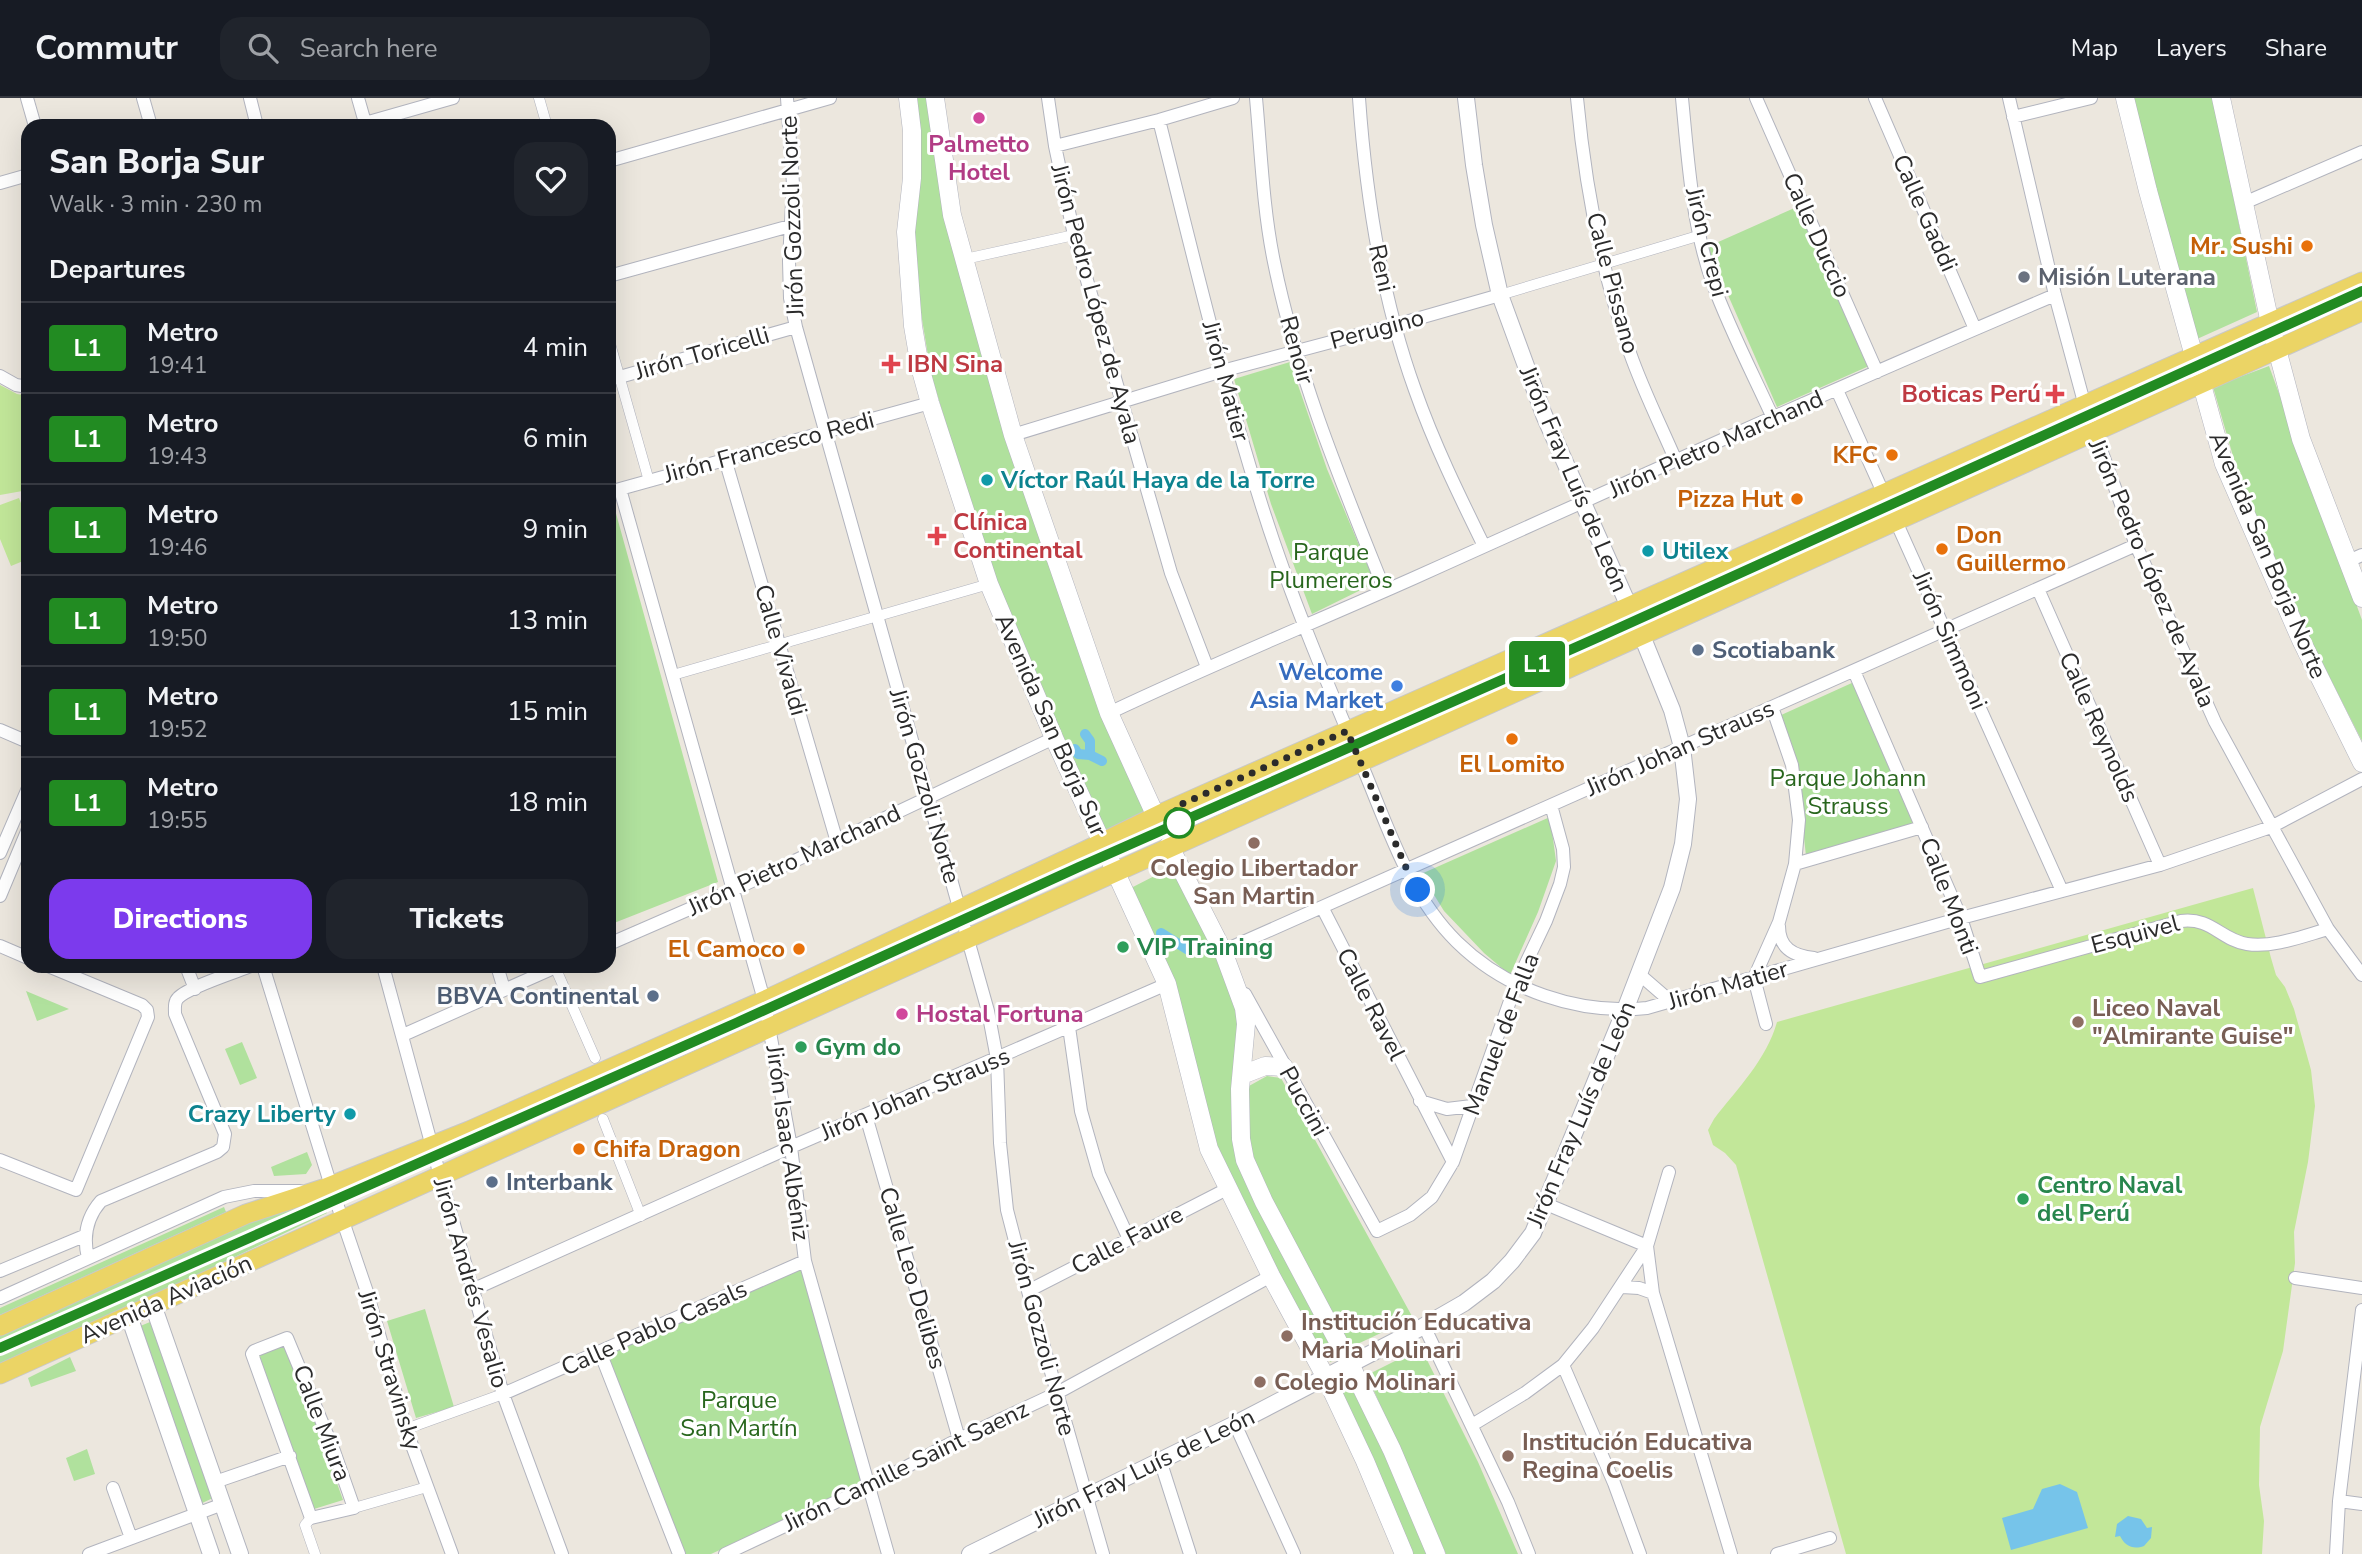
<!DOCTYPE html>
<meta charset="utf-8">
<style>
body{margin:0;font-family:"Nunito Sans",sans-serif;background:#20242c;color:#f1f3f6;height:100vh;display:flex;flex-direction:column;font-size:26px;white-space:nowrap}
*{box-sizing:border-box;margin:0}
p{font-size:23px;color:#9ea1a6}
.icon{flex:none;width:38px;height:38px;fill:none;stroke:currentColor;stroke-width:2;stroke-linecap:round;stroke-linejoin:round}
.map{position:relative;flex:1;overflow:hidden}
.side{position:absolute;left:21px;top:21px;width:595px;height:854px;display:flex;flex-direction:column;background:#171b24;border-radius:21px;box-shadow:0 7px 28px #0002}
.side>*{flex:none}
.badge{padding:0 14px;border-radius:5px;font-size:24px;line-height:46px}
.you{position:absolute;width:35px;height:35px;margin:-18px;border:5px solid #fff;border-radius:50%;background:#1a73e8;box-shadow:0 0 0 10px #1a73e833}
.map>.badge{position:absolute;translate:-50% -50%;box-shadow:0 0 0 4px #fff}
h2{padding:0 28px;font-size:26px;line-height:63px}
.round{display:grid;place-items:center;flex:none;width:74px;height:74px;border-radius:21px;background:#20242c}
.head{display:flex;align-items:center;justify-content:space-between;height:119px;padding:0 28px}
h1{font-size:33px;font-weight:800;line-height:52px}
.primary-button{display:flex;gap:14px;margin-top:auto;padding:14px 28px}
.primary-button a{flex:1;height:80px;border-radius:21px;background:#7c3aed;color:#fff;font-size:28px;font-weight:800;line-height:80px;text-align:center}
.primary-button a+a{background:#20242c;color:#f1f3f6}
ul{padding:0;list-style:none}
li{display:flex;align-items:center;gap:21px;height:91px;padding:0 28px;border-top:2px solid #363941}
li div{flex:1}
li b{display:block;font-size:26px}
li em{font-style:normal}
li .badge{min-width:77px;font-weight:700;text-align:center}
header{display:flex;align-items:center;gap:42px;box-sizing:border-box;height:98px;padding:0 35px;background:#171b24;border-bottom:2px solid #363941}
header strong{font-size:33px}
nav{display:flex;gap:38px;margin-inline-start:auto;font-size:24px}
.search{width:490px;height:63px;background:#20242c;display:flex;align-items:center;gap:18px;box-sizing:border-box;padding:0 24px;border-radius:21px;color:#9ea1a6;font-size:26px}
.map>svg:first-child{display:block}
</style>
<header>
<strong>Commutr</strong>
<div class="search"><svg class="icon" aria-label="search" viewBox="0 0 24 24"><circle cx="10" cy="10" r="6"/><path d="M15 15l6 6"/></svg>Search here</div>
<nav><a>Map</a><a>Layers</a><a>Share</a></nav>
</header>
<div class="map">
<svg width="2362" height="1456" viewBox="0 0 2362 1456">
<rect width="100%" height="100%" fill="#ece7de"/>
<path fill="#b0e19d" d="M 913,0 L 929,0 L 953,138 L 1147,713 L 1103,733 L 995,487 L 931,276 L 912,160 Z
M 2132,0 L 2213,0 L 2257,214 L 2197,241 Z
M 1799,108 L 1869,268 L 1777,309 L 1707,149 Z
M 1290,264 L 1327,371 L 1375,485 L 1312,516 L 1271,406 L 1234,281 Z
M 2269,268 L 2362,522 L 2362,643 L 2290,501 L 2235,365 L 2213,289 Z
M 609,401 L 612,401 L 718,784 L 609,827 Z
M 1854,584 L 1915,727 L 1806,758 L 1796,667 L 1779,618 Z
M 1550,719 L 1556,763 L 1538,814 L 1510,877 L 1484,855 L 1444,813 L 1421,776 Z
M 1172,769 L 1216,850 L 1238,919 L 1236,1054 L 1336,1253 L 1331,1264 L 1323,1259 L 1218,1057 L 1129,791 Z
M 26,893 L 69,911 L 37,923 Z
M 242,944 L 257,980 L 240,987 L 225,951 Z
M 1267,978 L 1281,980 L 1413,1220 L 1351,1249 L 1347,1246 L 1260,1087 L 1246,1040 L 1249,988 Z
M 307,1054 L 312,1067 L 306,1076 L 274,1078 L 271,1069 Z
M 319,1099 L 327,1115 L 0,1271 L 0,1236 L 239,1128 Z
M 224,1109 L 226,1114 L 0,1217 L 0,1210 Z
M 802,1169 L 865,1386 L 711,1456 L 685,1456 L 606,1258 Z
M 425,1211 L 454,1309 L 416,1320 L 387,1223 Z
M 150,1224 L 213,1400 L 200,1406 L 138,1229 Z
M 286,1243 L 343,1402 L 314,1411 L 258,1254 Z
M 1421,1250 L 1478,1364 L 1518,1456 L 1446,1456 L 1367,1277 Z
M 70,1259 L 76,1273 L 31,1289 L 28,1280 Z
M 1355,1288 L 1429,1456 L 1411,1456 L 1341,1295 Z
M 87,1351 L 95,1376 L 74,1383 L 66,1360 Z"/>
<path fill="#c2e799" d="M 0,287 L 17,296 L 28,298 L 28,392 L 0,397 Z
M 19,400 L 28,423 L 28,461 L 11,468 L 0,441 L 0,407 Z
M 2253,790 L 2271,860 L 2276,877 L 2285,889 L 2294,911 L 2311,972 L 2315,1008 L 2308,1064 L 2294,1134 L 2295,1165 L 2283,1253 L 2260,1329 L 2259,1387 L 2264,1423 L 2262,1456 L 1846,1456 L 1736,1067 L 1725,1055 L 1713,1047 L 1708,1032 L 1714,1021 C 1737,991 1767,961 1777,924 Z"/>
<path fill="#76c4ea" d="M 2060,1386 L 2077,1394 L 2088,1430 L 2011,1452 L 2002,1420 L 2033,1411 L 2042,1391 Z
M 2128,1418 L 2141,1421 L 2147,1430 L 2152,1429 L 2151,1440 L 2144,1448 C 2133,1452 2125,1448 2120,1438 L 2115,1439 L 2117,1426 Z"/>
<g fill="none" stroke-linecap="round" stroke-linejoin="round">
<path stroke="#76c4ea" stroke-width="10" d="M 1085,636 L 1090,643 L 1090,657
M 1075,651 L 1078,656 L 1090,657 L 1102,663
M 1161,835 L 1190,853"/>
<defs>
<path id="pedestrian" d="M 539,0 L 547,28
M 965,161 L 1074,137
M 1500,197 L 1701,137
M 609,242 L 649,383
M 673,577 L 989,486
M 555,869 L 595,960
M 603,1021 L 641,1118
M 406,1331 L 503,1296
M 354,1410 L 427,1389
M 311,1420 L 305,1427 L 315,1456"/>
<path id="minor" d="M 27,0 L 35,28
M 143,0 L 151,28
M 250,0 L 257,28
M 358,0 L 366,28
M 787,0 L 793,86 L 789,163 L 790,200 L 796,229 L 988,913 L 997,961 L 1000,1045 L 1007,1112 L 1028,1193 L 1103,1456
M 1048,0 L 1055,48 L 1074,137 L 1171,475 L 1207,569
M 1256,0 C 1261,54 1263,111 1274,164 C 1297,278 1342,386 1385,493
M 1359,0 C 1366,99 1381,198 1415,292 C 1434,346 1459,397 1484,448
M 1577,0 C 1585,87 1601,173 1630,255 C 1643,292 1661,328 1676,363
M 1682,0 C 1688,62 1692,128 1713,186 C 1730,232 1753,276 1773,320
M 1756,0 L 1877,274
M 1875,0 L 1975,231
M 2009,0 L 2055,197 L 2085,308 L 2136,447 L 2215,624 L 2328,831 L 2362,877
M 2013,19 L 2091,0
M 1159,22 C 1191,149 1221,277 1260,402 C 1289,496 1328,587 1366,677 C 1390,735 1411,799 1457,844 C 1506,892 1578,917 1647,910 L 1961,820 L 2160,767 L 2271,729 L 2362,681
M 365,25 L 453,0
M 1055,48 L 1159,22 L 1233,0
M 609,63 L 830,0
M 0,85 L 28,77
M 2244,105 L 2362,54
M 609,178 L 790,128
M 0,278 L 16,287 L 28,289
M 609,282 L 796,229
M 1837,292 L 2062,793
M 1013,337 L 1222,273 L 1395,227 L 1500,197
M 725,361 L 837,744
M 620,391 L 764,902 L 791,1049 L 805,1163 L 888,1456
M 609,394 L 930,305
M 2346,464 L 2362,457
M 2038,491 L 2160,767
M 1854,573 L 1961,820 L 1980,879 L 2181,823 C 2211,819 2221,842 2247,846 C 2273,850 2303,838 2328,831
M 1109,615 C 1210,567 1313,525 1414,480 C 1627,384 1840,288 2055,197
M 0,632 L 28,644
M 0,755 L 28,690
M 1795,766 L 1922,729
M 0,798 L 28,731
M 1322,809 L 1453,1064
M 1779,828 C 1779,850 1793,858 1814,860
M 609,846 L 733,792 L 1054,640
M 0,848 L 28,860
M 1223,853 L 2136,447
M 186,868 L 195,891
M 263,868 L 331,1088 L 367,1194 L 406,1331 L 452,1456
M 383,868 L 440,1078 L 503,1296 L 562,1456
M 497,868 L 504,891
M 1639,876 L 1669,902
M 1245,896 L 1377,1133 L 1410,1117 L 1432,1099 L 1453,1064 L 1516,886 L 1546,823 L 1560,786 L 1564,769 L 1563,751 L 1551,707
M 1766,926 L 1754,880 L 1779,824 L 1795,766 L 1799,722 L 1792,667 L 1772,609
M 1069,929 L 1081,1013 L 1099,1076 L 1129,1141
M 403,937 L 558,868
M 1420,1003 L 1447,1011 L 1472,1008
M 866,1018 L 959,1341
M 0,1062 L 76,1092 L 148,919 L 147,912 L 142,907 L 48,868
M 1546,1106 L 1647,1148 L 1653,1195 L 1731,1456
M 88,1160 C 83,1139 86,1120 101,1103 L 217,1054 L 223,1049 L 225,1036 L 175,916 C 175,910 174,904 178,900 C 188,889 236,874 251,868
M 0,1173 L 84,1138
M 2295,1180 L 2362,1190
M 1622,1189 L 1639,1190 L 1653,1195
M 472,1192 L 791,1049 L 1167,886
M 1028,1193 L 1227,1091
M 0,1200 L 224,1099 L 254,1093 L 300,1093
M 1424,1228 L 1508,1404 L 1529,1456
M 287,1240 L 334,1353 L 354,1410 L 311,1420 L 252,1256 L 254,1253 Z
M 600,1254 L 679,1456
M 1563,1267 L 1614,1385 L 1640,1456
M 503,1296 L 805,1163
M 1235,1326 L 1294,1456
M 1472,1327 L 1525,1295 L 1563,1267 L 1593,1230 L 1647,1148 L 1669,1074
M 1160,1362 L 1190,1456
M 215,1384 L 290,1358
M 113,1390 L 131,1440
M 2339,1403 L 2362,1406
M 89,1456 L 223,1406
M 725,1456 L 870,1388 L 959,1341 L 1057,1295 L 1271,1178
M 1777,1456 L 1830,1440
M 2336,1456 L 2339,1403 L 2362,1212"/>
<path id="tertiary" d="M 153,1207 L 240,1456
M 129,1218 L 211,1456
M 970,1456 L 1235,1326 L 1424,1228 L 1464,1205 L 1493,1183 L 1512,1163 L 1533,1135 L 1625,912 L 1672,790 L 1683,746 L 1688,701 L 1682,649 L 1672,612 L 1642,538 L 1544,317 L 1500,197 L 1484,127 L 1474,67 L 1466,0"/>
<path id="secondary" d="M 908,0 L 912,33 L 912,80 L 906,134 L 913,228 L 920,269 L 930,305 L 989,486 L 1054,640 L 1167,886 L 1209,1051 L 1271,1178 L 1325,1278 L 1365,1363 L 1404,1456
M 935,0 L 952,117 L 1013,337 L 1109,615 L 1158,723
M 2125,0 L 2148,93 L 2224,366 L 2301,542 L 2362,665
M 2221,0 L 2270,225 L 2301,341 L 2362,500
M 1169,747 L 1223,853 L 1244,910 L 1246,926 L 1240,991 L 1241,1041 L 1245,1062 L 1264,1104 L 1350,1266 L 1392,1352 L 1436,1456
M 1242,977 L 1265,968 L 1284,969"/>
<path id="primary" d="M 0,1228 L 246,1116 L 323,1091 L 469,1033 L 772,899 L 1087,752 L 1165,714 L 2362,184
M 0,1276 L 2362,213"/>
</defs>
<use href="#pedestrian" stroke="#b2b4be" stroke-width="11"/>
<use href="#minor" stroke="#b2b4be" stroke-width="14"/>
<use href="#tertiary" stroke="#b2b4be" stroke-width="18"/>
<use href="#secondary" stroke="#b2b4be" stroke-width="19"/>
<use href="#primary" stroke="#c8c8c8" stroke-width="21"/>
<use href="#pedestrian" stroke="#fff" stroke-width="10"/>
<use href="#minor" stroke="#fff" stroke-width="12"/>
<use href="#tertiary" stroke="#fff" stroke-width="16"/>
<use href="#secondary" stroke="#fff" stroke-width="18"/>
<use href="#primary" stroke="#ebd465" stroke-width="19"/>
<path stroke="#a1a3b5" stroke-width="3.5" d="M 0,1250 L 736,925 L 1054,780 L 1599,539 L 2362,193"/>
</g>
<g fill="none" stroke-linecap="round" stroke-linejoin="round">
<defs>
<path id="line" d="M 0,1250 L 736,925 L 1079,769 L 1599,539 L 2362,193"/>
</defs>
<use href="#line" stroke="#fff" stroke-width="16"/>
<use href="#line" stroke="#228b22" stroke-width="10"/>
<path stroke="#2b2b2b" stroke-width="7" stroke-dasharray="0 12.6" d="M 1179,725 L 1175,709 L 1347,633 L 1407,772 L 1418,792"/>
</g>
<g fill="#d1479c" stroke="#fff" stroke-width="2.5">
<circle cx="979" cy="20" r="7"/>
<circle cx="902" cy="916" r="7"/>
</g>
<g fill="#e8710a" stroke="#fff" stroke-width="2.5">
<circle cx="2307" cy="148" r="7"/>
<circle cx="1892" cy="357" r="7"/>
<circle cx="1797" cy="401" r="7"/>
<circle cx="1942" cy="451" r="7"/>
<circle cx="1512" cy="641" r="7"/>
<circle cx="799" cy="851" r="7"/>
<circle cx="579" cy="1051" r="7"/>
</g>
<circle fill="#6b7280" stroke="#fff" stroke-width="2.5" cx="2024" cy="179" r="7"/>
<g fill="#e0444e" stroke="#fff" stroke-width="2.5">
<path d="M887.5 255.5h7v7h7v7h-7v7h-7v-7h-7v-7h7z"/>
<path d="M2051.5 285.5h7v7h7v7h-7v7h-7v-7h-7v-7h7z"/>
<path d="M933.5 427.5h7v7h7v7h-7v7h-7v-7h-7v-7h7z"/>
</g>
<g fill="#0f9aa8" stroke="#fff" stroke-width="2.5">
<circle cx="987" cy="382" r="7"/>
<circle cx="1648" cy="453" r="7"/>
<circle cx="350" cy="1016" r="7"/>
</g>
<g fill="#5c6f8a" stroke="#fff" stroke-width="2.5">
<circle cx="1698" cy="552" r="7"/>
<circle cx="653" cy="898" r="7"/>
<circle cx="492" cy="1084" r="7"/>
</g>
<circle fill="#3f7fe0" stroke="#fff" stroke-width="2.5" cx="1397" cy="588" r="7"/>
<circle fill="#fff" stroke="#228b22" stroke-width="3.5" cx="1179" cy="725" r="14"/>
<g fill="#8d6e63" stroke="#fff" stroke-width="2.5">
<circle cx="1254" cy="745" r="7"/>
<circle cx="2078" cy="924" r="7"/>
<circle cx="1287" cy="1238" r="7"/>
<circle cx="1260" cy="1284" r="7"/>
<circle cx="1508" cy="1358" r="7"/>
</g>
<g fill="#2e9e5b" stroke="#fff" stroke-width="2.5">
<circle cx="1123" cy="849" r="7"/>
<circle cx="801" cy="949" r="7"/>
<circle cx="2023" cy="1101" r="7"/>
</g>
<g text-anchor="middle" dominant-baseline="central" stroke-width="6" stroke-linejoin="round" paint-order="stroke">
<g font-size="24" font-weight="bold" fill="#b23c85" stroke="#fff">
<text x="979" y="46">Palmetto<tspan x="979" dy="28">Hotel</tspan></text>
<text x="916" y="916" text-anchor="start">Hostal Fortuna</text>
</g>
<g font-size="24" fill="#2b2b2b" stroke="#fff">
<text transform="translate(1925 115) rotate(66)">Calle Gaddi</text>
<text transform="translate(792 118) rotate(-92)">Jirón Gozzoli Norte</text>
<text transform="translate(1817 137) rotate(66)">Calle Duccio</text>
<text transform="translate(1707 144) rotate(76)">Jirón Crepi</text>
<text transform="translate(1382 170) rotate(77)">Reni</text>
<text transform="translate(1613 185) rotate(75)">Calle Pissano</text>
<text transform="translate(1096 206) rotate(75)">Jirón Pedro López de Ayala</text>
<text transform="translate(1377 231) rotate(-15)">Perugino</text>
<text transform="translate(1297 252) rotate(74)">Renoir</text>
<text transform="translate(702 255) rotate(-16)">Jirón Toricelli</text>
<text transform="translate(1226 283) rotate(75)">Jirón Matier</text>
<text transform="translate(1716 346) rotate(-24)">Jirón Pietro Marchand</text>
<text transform="translate(769 349) rotate(-15)">Jirón Francesco Redi</text>
<text transform="translate(1574 381) rotate(67)">Jirón Fray Luís de León</text>
<text transform="translate(2268 457) rotate(67)">Avenida San Borja Norte</text>
<text transform="translate(2152 475) rotate(67)">Jirón Pedro López de Ayala</text>
<text transform="translate(1950 542) rotate(66)">Jirón Simmoni</text>
<text transform="translate(781 552) rotate(74)">Calle Vivaldi</text>
<text transform="translate(1051 627) rotate(66)">Avenida San Borja Sur</text>
<text transform="translate(2099 629) rotate(66)">Calle Reynolds</text>
<text transform="translate(1680 650) rotate(-24)">Jirón Johan Strauss</text>
<text transform="translate(925 688) rotate(74)">Jirón Gozzoli Norte</text>
<text transform="translate(794 762) rotate(-25)">Jirón Pietro Marchand</text>
<text transform="translate(1949 798) rotate(69)">Calle Monti</text>
<text transform="translate(2135 836) rotate(-15)">Esquivel</text>
<text transform="translate(1728 887) rotate(-16)">Jirón Matier</text>
<text transform="translate(1371 906) rotate(63)">Calle Ravel</text>
<text transform="translate(1501 936) rotate(-69)">Manuel de Falla</text>
<text transform="translate(915 996) rotate(-23)">Jirón Johan Strauss</text>
<text transform="translate(1304 1003) rotate(61)">Puccini</text>
<text transform="translate(1581 1016) rotate(-67)">Jirón Fray Luís de León</text>
<text transform="translate(788 1045) rotate(82)">Jirón Isaac Albéniz</text>
<text transform="translate(1127 1142) rotate(-27)">Calle Faure</text>
<text transform="translate(913 1180) rotate(74)">Calle Leo Delibes</text>
<text transform="translate(471 1185) rotate(74)">Jirón Andrés Vesalio</text>
<text transform="translate(166 1201) rotate(-24)">Avenida Aviación</text>
<text transform="translate(654 1230) rotate(-24)">Calle Pablo Casals</text>
<text transform="translate(1042 1240) rotate(75)">Jirón Gozzoli Norte</text>
<text transform="translate(390 1272) rotate(73)">Jirón Stravinsky</text>
<text transform="translate(322 1325) rotate(69)">Calle Miura</text>
<text transform="translate(906 1368) rotate(-26)">Jirón Camille Saint Saenz</text>
<text transform="translate(1144 1370) rotate(-26)">Jirón Fray Luís de León</text>
</g>
<g font-size="24" font-weight="bold" fill="#c56008" stroke="#fff" text-anchor="end">
<text x="2293" y="148">Mr. Sushi</text>
<text x="1878" y="357">KFC</text>
<text x="1783" y="401">Pizza Hut</text>
<text x="1956" y="437" text-anchor="start">Don<tspan x="1956" dy="28">Guillermo</tspan></text>
<text x="1512" y="666" text-anchor="middle">El Lomito</text>
<text x="785" y="851">El Camoco</text>
<text x="593" y="1051" text-anchor="start">Chifa Dragon</text>
</g>
<g font-size="24" font-weight="bold" fill="#5b616d" stroke="#fff" text-anchor="start">
<text x="2038" y="179">Misión Luterana</text>
</g>
<g font-size="24" font-weight="bold" fill="#be3a42" stroke="#fff" text-anchor="start">
<text x="907" y="266">IBN Sina</text>
<text x="2041" y="296" text-anchor="end">Boticas Perú</text>
<text x="953" y="424">Clínica<tspan x="953" dy="28">Continental</tspan></text>
</g>
<g font-size="24" font-weight="bold" fill="#0d838f" stroke="#fff" text-anchor="start">
<text x="1001" y="382">Víctor Raúl Haya de la Torre</text>
<text x="1662" y="453">Utilex</text>
<text x="336" y="1016" text-anchor="end">Crazy Liberty</text>
</g>
<g font-size="24" fill="#28661d" stroke="#fff">
<text x="1331" y="454">Parque<tspan x="1331" dy="28">Plumereros</tspan></text>
<text x="1848" y="680">Parque Johann<tspan x="1848" dy="28">Strauss</tspan></text>
<text x="739" y="1302">Parque<tspan x="739" dy="28">San Martín</tspan></text>
</g>
<g font-size="24" font-weight="bold" fill="#4e5e75" stroke="#fff" text-anchor="start">
<text x="1712" y="552">Scotiabank</text>
<text x="639" y="898" text-anchor="end">BBVA Continental</text>
<text x="506" y="1084">Interbank</text>
</g>
<g font-size="24" font-weight="bold" fill="#366cbe" stroke="#fff" text-anchor="end">
<text x="1383" y="574">Welcome<tspan x="1383" dy="28">Asia Market</tspan></text>
</g>
<g font-size="24" font-weight="bold" fill="#785e54" stroke="#fff" text-anchor="start">
<text x="1254" y="770" text-anchor="middle">Colegio Libertador<tspan x="1254" dy="28">San Martin</tspan></text>
<text x="2092" y="910">Liceo Naval<tspan x="2092" dy="28">"Almirante Guise"</tspan></text>
<text x="1301" y="1224">Institución Educativa<tspan x="1301" dy="28">Maria Molinari</tspan></text>
<text x="1274" y="1284">Colegio Molinari</text>
<text x="1522" y="1344">Institución Educativa<tspan x="1522" dy="28">Regina Coelis</tspan></text>
</g>
<g font-size="24" font-weight="bold" fill="#27864d" stroke="#fff" text-anchor="start">
<text x="1137" y="849">VIP Training</text>
<text x="815" y="949">Gym do</text>
<text x="2037" y="1087">Centro Naval<tspan x="2037" dy="28">del Perú</tspan></text>
</g>
</g>
</svg>
<div class="you" style="left:1418px;top:792px"></div>
<b class="badge" style="left:1537px;top:566px;background:#228b22;color:#fff">L1</b>
<section class="side">
<div class="head"><div><h1>San Borja Sur</h1><p>Walk · 3 min · 230 m</p></div><a class="round"><svg class="icon" aria-label="heart" viewBox="0 0 24 24"><path d="M12 20l-8-8c-3-5 5-10 8-4 3-6 11-1 8 4z"/></svg></a></div>
<h2>Departures</h2>
<ul>
<li><span class="badge" style="background:#228b22;color:#fff">L1</span><div><b>Metro</b><p>19:41</p></div><em>4 min</em></li>
<li><span class="badge" style="background:#228b22;color:#fff">L1</span><div><b>Metro</b><p>19:43</p></div><em>6 min</em></li>
<li><span class="badge" style="background:#228b22;color:#fff">L1</span><div><b>Metro</b><p>19:46</p></div><em>9 min</em></li>
<li><span class="badge" style="background:#228b22;color:#fff">L1</span><div><b>Metro</b><p>19:50</p></div><em>13 min</em></li>
<li><span class="badge" style="background:#228b22;color:#fff">L1</span><div><b>Metro</b><p>19:52</p></div><em>15 min</em></li>
<li><span class="badge" style="background:#228b22;color:#fff">L1</span><div><b>Metro</b><p>19:55</p></div><em>18 min</em></li>
</ul>
<div class="primary-button"><a>Directions</a><a>Tickets</a></div>
</section>
</div>
